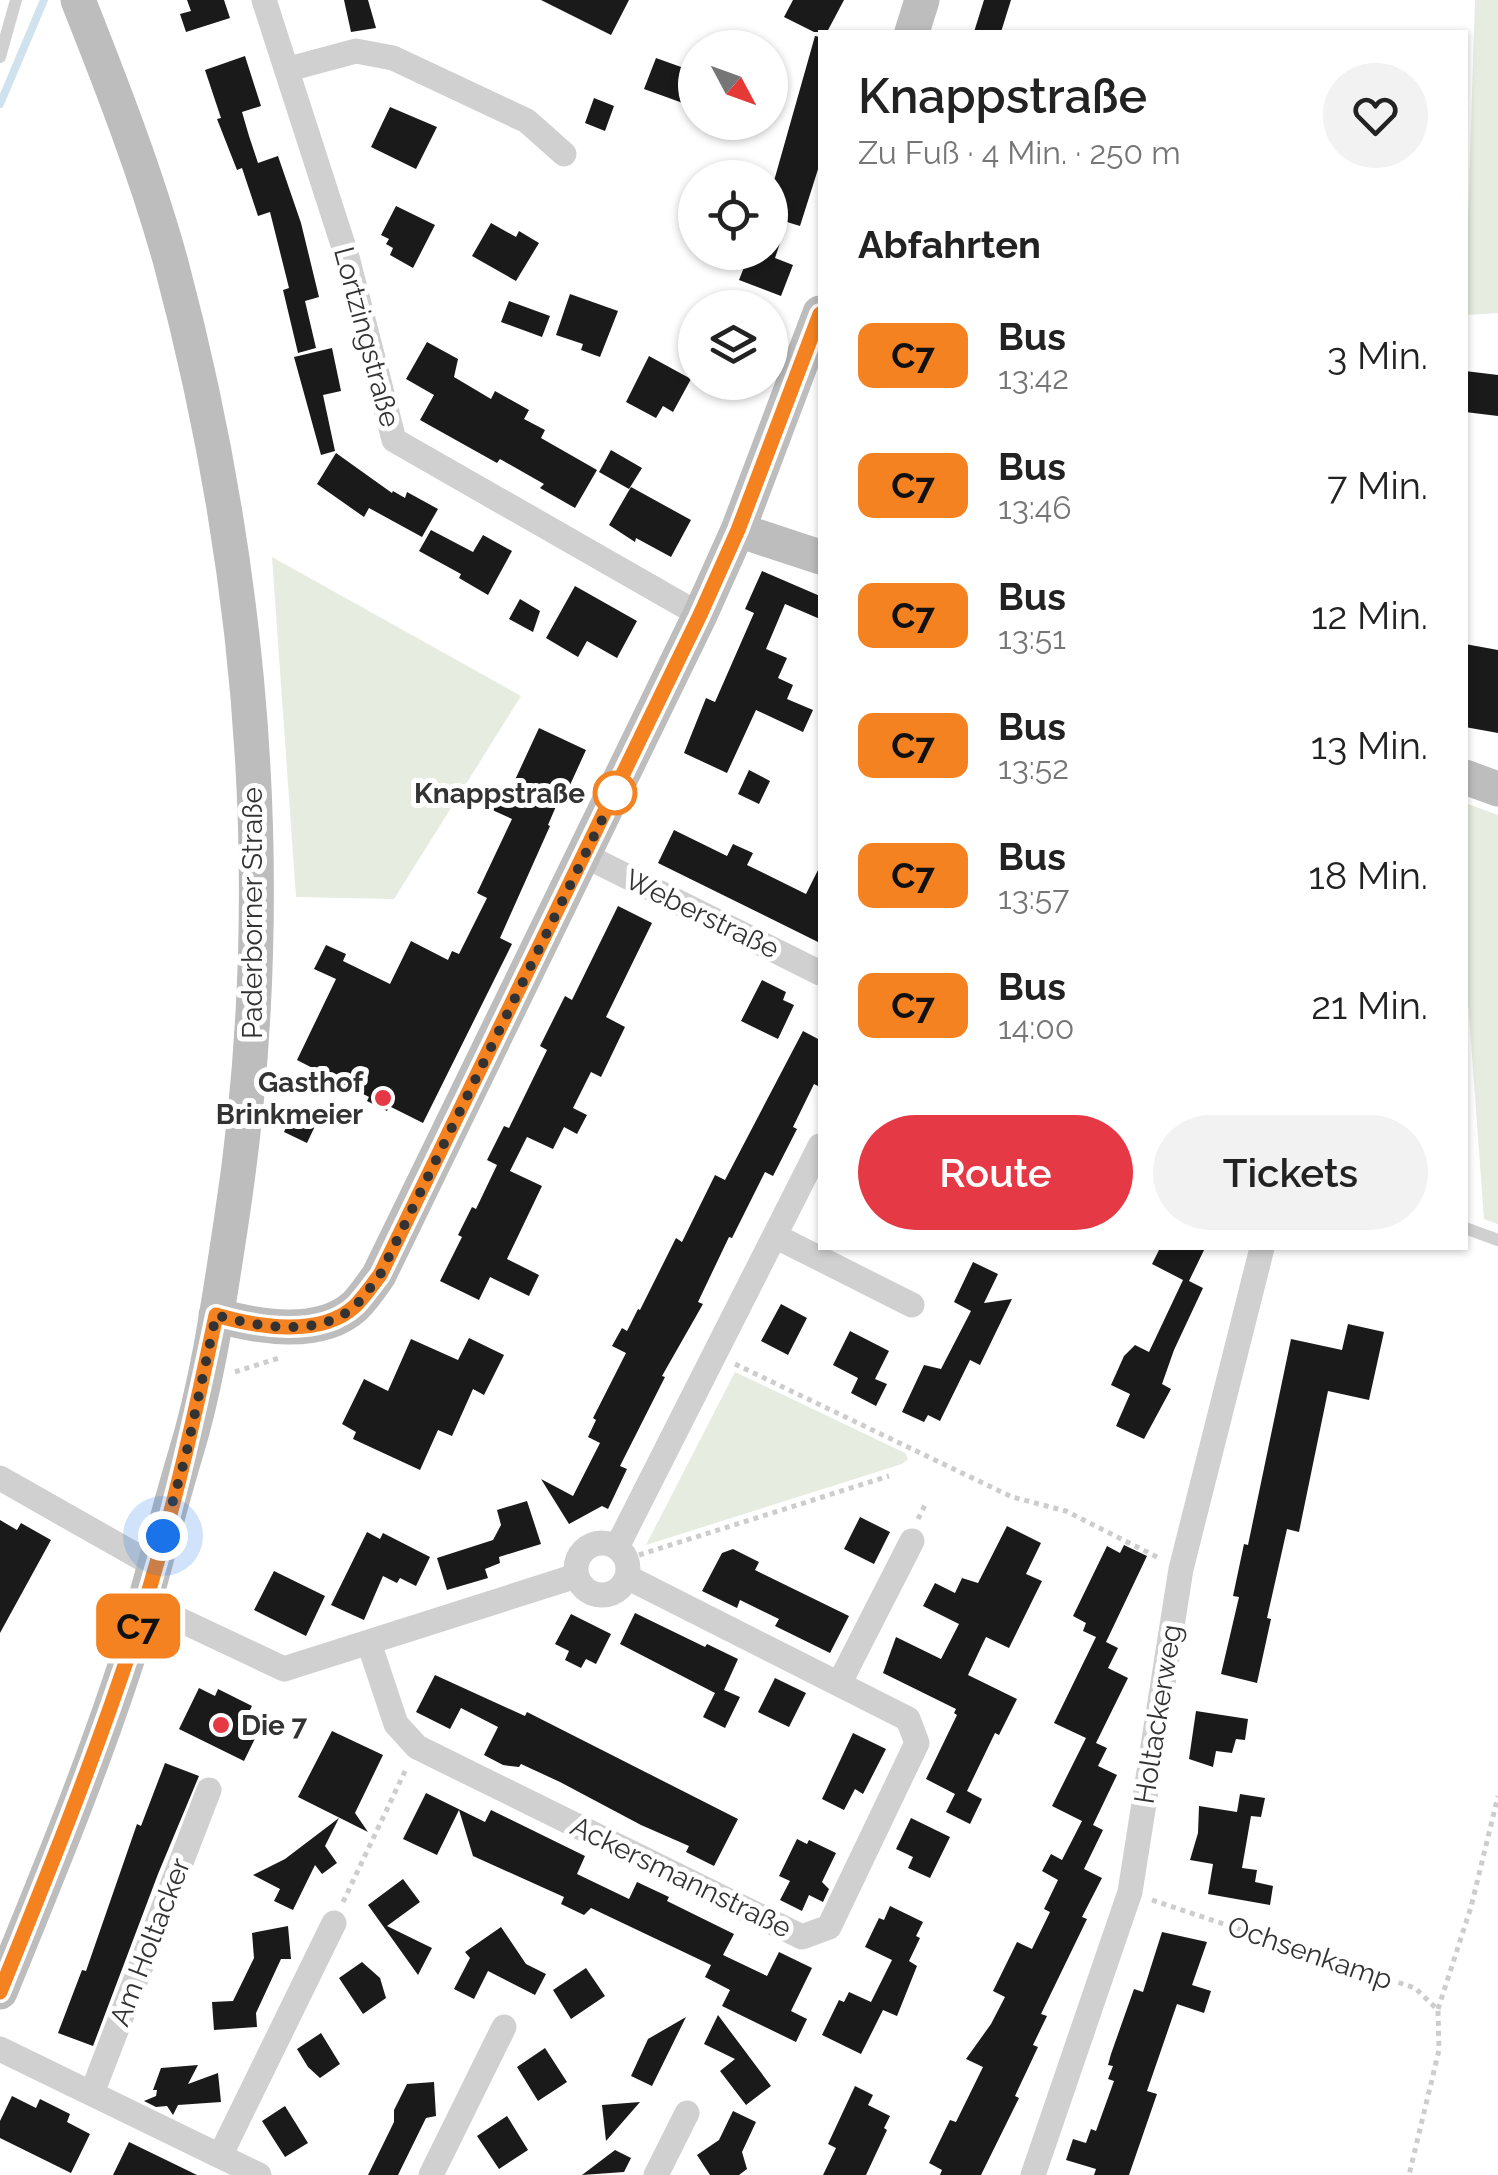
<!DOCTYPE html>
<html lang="de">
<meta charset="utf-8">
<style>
body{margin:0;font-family:Raleway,sans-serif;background:#f2f2f2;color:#222;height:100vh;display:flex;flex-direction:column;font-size:38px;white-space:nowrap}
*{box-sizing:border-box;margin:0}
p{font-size:32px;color:#767676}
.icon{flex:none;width:55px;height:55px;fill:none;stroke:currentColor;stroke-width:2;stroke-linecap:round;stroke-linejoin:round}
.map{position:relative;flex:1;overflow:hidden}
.panel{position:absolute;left:818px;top:30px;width:650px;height:1220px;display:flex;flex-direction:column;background:#fff;border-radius:0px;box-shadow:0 2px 8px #0004}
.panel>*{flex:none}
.badge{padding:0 20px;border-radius:15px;font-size:35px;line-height:65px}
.needle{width:65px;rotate:131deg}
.tools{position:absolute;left:678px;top:30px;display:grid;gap:20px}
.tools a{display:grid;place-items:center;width:110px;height:110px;border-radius:50%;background:#fff;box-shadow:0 2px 8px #0004;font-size:50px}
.you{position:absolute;width:50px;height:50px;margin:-25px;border:8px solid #fff;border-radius:50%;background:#1a73e8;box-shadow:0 0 0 15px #1a73e833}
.map>.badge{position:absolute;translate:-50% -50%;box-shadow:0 0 0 5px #fff}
h2{padding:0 40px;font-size:38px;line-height:90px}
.round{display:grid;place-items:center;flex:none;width:105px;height:105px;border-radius:52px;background:#f2f2f2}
.overview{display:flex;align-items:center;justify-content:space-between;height:170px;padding:0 40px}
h1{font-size:48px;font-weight:600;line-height:75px}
.primary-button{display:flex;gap:20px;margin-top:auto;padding:20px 40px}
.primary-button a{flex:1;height:115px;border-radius:60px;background:#e63946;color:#fff;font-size:40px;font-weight:600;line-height:115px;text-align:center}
.primary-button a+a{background:#f2f2f2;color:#222}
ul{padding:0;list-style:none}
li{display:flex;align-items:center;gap:30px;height:130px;padding:0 40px}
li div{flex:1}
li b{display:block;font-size:38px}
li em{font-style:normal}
li .badge{min-width:110px;font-weight:700;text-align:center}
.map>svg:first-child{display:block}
</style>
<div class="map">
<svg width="1498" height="2175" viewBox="0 0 1498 2175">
<rect width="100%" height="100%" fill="#fff"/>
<path fill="#e6ecdf" d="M 1475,0 L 1498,0 L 1498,313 L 1465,315 Z
M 272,557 L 521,696 L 394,899 L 296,897 Z
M 1465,803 L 1498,815 L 1498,1224 L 1484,1219 L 1468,1001 L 1465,998 Z
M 735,1372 L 905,1453 L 908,1459 L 902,1464 L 646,1545 Z"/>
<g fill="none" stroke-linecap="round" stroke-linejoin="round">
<path stroke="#cfe2ee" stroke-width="8" d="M 0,104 L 44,0"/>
</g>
<path fill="#1a1a1a" d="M 187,0 L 224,0 L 230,18 L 186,32 L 180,14 L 191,11 Z
M 344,0 L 368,0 L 376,28 L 351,32 Z
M 541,0 L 629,0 L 611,35 Z
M 793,0 L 844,0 L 827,32 L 814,32 L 784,17 Z
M 984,0 L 1011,0 L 1001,32 L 974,32 Z
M 815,36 L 820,37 L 820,163 L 800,226 L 787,222 L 775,258 L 793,265 L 781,296 L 739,280 L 750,252 L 770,252 L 770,195 Z
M 245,56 L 261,106 L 242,112 L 249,136 L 258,163 L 278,156 L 301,223 L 319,297 L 305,301 L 316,348 L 298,353 L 283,290 L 289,288 L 270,212 L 258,216 L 242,168 L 237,170 L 217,119 L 221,118 L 205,70 Z
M 656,58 L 695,72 L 695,95 L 691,106 L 644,89 Z
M 594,98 L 614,106 L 605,131 L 585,123 Z
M 390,107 L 437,127 L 416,169 L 371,147 Z
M 396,206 L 435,225 L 413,268 L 390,255 L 393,248 L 386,244 L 389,239 L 381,235 Z
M 491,223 L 516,237 L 519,231 L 539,243 L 516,281 L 472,256 Z
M 570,294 L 618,311 L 600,357 L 581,350 L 583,344 L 556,335 Z
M 509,301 L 550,316 L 542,337 L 501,322 Z
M 427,342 L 458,359 L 454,377 L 491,399 L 495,391 L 529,410 L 524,419 L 545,430 L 541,438 L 597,470 L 575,508 L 540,488 L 544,484 L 500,459 L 497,463 L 420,420 L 434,395 L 406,379 Z
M 332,348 L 341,391 L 323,395 L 335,451 L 321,455 L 294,357 Z
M 649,356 L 691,379 L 673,412 L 663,406 L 656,418 L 626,402 Z
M 1465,371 L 1498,375 L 1498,416 L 1465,412 Z
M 611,450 L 642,468 L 629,489 L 599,472 Z
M 336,453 L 392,493 L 393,491 L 405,498 L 407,492 L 438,509 L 422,537 L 369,508 L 364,517 L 317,484 Z
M 631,487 L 691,520 L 671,557 L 636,538 L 635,542 L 609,525 Z
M 431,530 L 473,552 L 483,535 L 512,551 L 488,595 L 459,578 L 461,574 L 419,551 Z
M 762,571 L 820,596 L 820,619 L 785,604 L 766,649 L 787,658 L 778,678 L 793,685 L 787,699 L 813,710 L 803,732 L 756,710 L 727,773 L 684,753 L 706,698 L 715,702 L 754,613 L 745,609 Z
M 575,586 L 637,621 L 617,658 L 587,641 L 578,657 L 546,638 Z
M 520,599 L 540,611 L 533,632 L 509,619 Z
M 1465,644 L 1498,650 L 1498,733 L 1465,727 Z
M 539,728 L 586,750 L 570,785 L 566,783 L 548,825 L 550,826 L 500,938 L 512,944 L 423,1123 L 389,1106 L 387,1111 L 367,1101 L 369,1097 L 297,1060 L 336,979 L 314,969 L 326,945 L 346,954 L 343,961 L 390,984 L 411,941 L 448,960 L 452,951 L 459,954 L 487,898 L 477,893 L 512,819 L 490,809 L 498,790 L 508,795 Z
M 749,770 L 770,781 L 759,804 L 738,794 Z
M 674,830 L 727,856 L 733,844 L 753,853 L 747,865 L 806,894 L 820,866 L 820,943 L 658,863 Z
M 618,906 L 652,923 L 606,1017 L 625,1027 L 601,1077 L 591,1072 L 573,1108 L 587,1115 L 577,1134 L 564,1127 L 553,1149 L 527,1137 L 510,1171 L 542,1186 L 507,1259 L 539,1275 L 529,1296 L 490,1277 L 479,1300 L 440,1281 L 462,1237 L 458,1235 L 472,1207 L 476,1209 L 497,1165 L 487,1160 L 504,1126 L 509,1128 L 547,1050 L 540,1046 L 565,996 L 572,1000 Z
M 762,980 L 786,992 L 783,1000 L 794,1005 L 778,1039 L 741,1021 Z
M 803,1031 L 820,1040 L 820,1087 L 814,1084 L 793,1127 L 797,1129 L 773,1176 L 765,1172 L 732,1238 L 729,1237 L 698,1302 L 703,1304 L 662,1376 L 665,1377 L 620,1466 L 627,1469 L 608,1509 L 602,1506 L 569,1524 L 541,1479 L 573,1496 L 600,1443 L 588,1437 L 596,1420 L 593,1418 L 626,1353 L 612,1346 L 622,1328 L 627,1331 L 638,1309 L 640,1310 L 676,1238 L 682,1242 L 715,1175 L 725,1180 Z
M 293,1112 L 316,1124 L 307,1143 L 284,1132 Z
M 1160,1248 L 1205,1248 L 1189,1281 L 1203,1288 L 1174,1350 L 1162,1384 L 1171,1389 L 1144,1439 L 1116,1426 L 1130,1394 L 1111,1385 L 1124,1356 L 1135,1345 L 1149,1352 L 1183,1280 L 1152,1264 Z
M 973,1262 L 998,1274 L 984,1303 L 1012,1299 L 980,1365 L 970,1360 L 940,1421 L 928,1415 L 924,1422 L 902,1412 L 924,1365 L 941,1369 L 971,1311 L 954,1302 Z
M 781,1304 L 807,1318 L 788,1355 L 761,1341 Z
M 1348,1324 L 1384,1332 L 1369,1400 L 1328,1391 L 1299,1532 L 1287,1529 L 1267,1618 L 1271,1619 L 1257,1683 L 1221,1674 L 1239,1597 L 1233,1596 L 1244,1544 L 1248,1545 L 1291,1339 L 1342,1350 Z
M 850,1331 L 889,1351 L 875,1379 L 887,1384 L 876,1406 L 851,1393 L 858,1378 L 833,1365 Z
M 469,1338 L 504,1355 L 484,1395 L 473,1389 L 452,1436 L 438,1430 L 420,1470 L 353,1439 L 356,1432 L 342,1424 L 364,1379 L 388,1391 L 411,1339 L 458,1360 Z
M 527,1501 L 541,1544 L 499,1557 L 500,1563 L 485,1569 L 488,1578 L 447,1590 L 437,1558 L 493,1540 L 501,1525 L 497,1510 Z
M 860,1517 L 890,1532 L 874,1564 L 844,1549 Z
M 0,1520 L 17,1530 L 21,1523 L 51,1540 L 0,1633 Z
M 1007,1526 L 1041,1543 L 1026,1574 L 1042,1581 L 1009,1648 L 986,1637 L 968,1675 L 1017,1699 L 999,1735 L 995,1733 L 967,1791 L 982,1799 L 970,1824 L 946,1812 L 955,1794 L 926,1779 L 957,1715 L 954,1713 L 956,1709 L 883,1673 L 896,1637 L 941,1659 L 959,1624 L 923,1606 L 935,1583 L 955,1593 L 962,1578 L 978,1583 Z
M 367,1532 L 380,1539 L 383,1533 L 430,1557 L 416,1586 L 400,1578 L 397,1583 L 383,1576 L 364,1620 L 331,1605 Z
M 1124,1545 L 1147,1556 L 1106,1642 L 1118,1648 L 1108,1668 L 1128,1678 L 1096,1743 L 1107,1748 L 1098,1766 L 1117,1775 L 1093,1825 L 1103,1830 L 1084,1869 L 1102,1878 L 1082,1917 L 1087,1919 L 1041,2014 L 1047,2016 L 1033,2045 L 1038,2047 L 1015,2096 L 1019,2098 L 981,2175 L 940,2175 L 942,2170 L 929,2163 L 950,2120 L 956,2122 L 983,2067 L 966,2059 L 991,2024 L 1005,1997 L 993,1991 L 1017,1942 L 1032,1949 L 1050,1912 L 1044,1909 L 1058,1880 L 1042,1871 L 1051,1854 L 1062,1860 L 1082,1821 L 1052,1806 L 1086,1738 L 1054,1723 L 1096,1637 L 1083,1631 L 1086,1623 L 1073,1616 L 1107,1546 L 1120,1553 Z
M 733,1549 L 759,1562 L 755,1570 L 849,1616 L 830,1653 L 775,1626 L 779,1619 L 740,1600 L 737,1608 L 702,1591 L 722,1553 Z
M 274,1571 L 325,1596 L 306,1636 L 254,1610 Z
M 635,1613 L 705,1647 L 707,1644 L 738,1659 L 724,1690 L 740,1697 L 725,1728 L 703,1717 L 715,1693 L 620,1644 Z
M 571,1614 L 611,1634 L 596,1664 L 586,1659 L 581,1668 L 565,1660 L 569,1651 L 555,1644 Z
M 435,1675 L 525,1716 L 527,1712 L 738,1819 L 714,1866 L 686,1852 L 689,1846 L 641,1825 L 560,1782 L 521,1764 L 519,1767 L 503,1765 L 484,1755 L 498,1727 L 461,1708 L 450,1729 L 416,1712 Z
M 775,1678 L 806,1693 L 789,1727 L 758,1712 Z
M 199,1688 L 215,1696 L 218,1689 L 252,1706 L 249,1712 L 264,1720 L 244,1761 L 179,1729 Z
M 1196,1711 L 1248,1719 L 1245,1740 L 1236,1739 L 1232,1753 L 1216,1751 L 1213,1767 L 1189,1759 Z
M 332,1731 L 383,1755 L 355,1813 L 368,1832 L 298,1797 Z
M 853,1733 L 886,1749 L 863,1794 L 855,1789 L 844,1810 L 822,1799 Z
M 165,1763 L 199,1776 L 158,1874 L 93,2046 L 58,2033 L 82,1970 L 86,1971 L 137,1824 L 141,1826 Z
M 426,1793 L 485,1822 L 491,1810 L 585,1856 L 577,1874 L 629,1899 L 637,1882 L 669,1897 L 667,1901 L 734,1934 L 723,1955 L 767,1976 L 779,1952 L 812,1968 L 791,2011 L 807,2019 L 796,2042 L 722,2006 L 730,1990 L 705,1977 L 711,1965 L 591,1908 L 584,1915 L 561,1904 L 564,1897 L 473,1856 L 459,1810 L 437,1855 L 403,1839 Z
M 1240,1794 L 1265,1798 L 1261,1817 L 1251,1816 L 1242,1868 L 1257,1870 L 1255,1882 L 1273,1886 L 1270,1905 L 1208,1894 L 1213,1864 L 1190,1860 L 1198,1833 L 1199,1806 L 1237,1812 Z
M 339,1818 L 325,1846 L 337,1863 L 322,1874 L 315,1865 L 293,1910 L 274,1901 L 280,1889 L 253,1875 L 285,1859 Z
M 911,1818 L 950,1837 L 930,1878 L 908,1868 L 913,1857 L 896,1849 Z
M 797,1839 L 807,1844 L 809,1840 L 836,1853 L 822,1882 L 829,1889 L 823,1902 L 809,1895 L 802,1911 L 780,1900 L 790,1881 L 779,1876 Z
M 403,1879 L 420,1902 L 387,1926 L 432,1948 L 418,1975 L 368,1905 Z
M 890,1906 L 923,1922 L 916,1936 L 920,1938 L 909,1961 L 917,1966 L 897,2016 L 883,2010 L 861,2054 L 822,2035 L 839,2000 L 844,2002 L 849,1992 L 871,2002 L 892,1960 L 865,1947 L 879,1918 L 884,1920 Z
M 288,1926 L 291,1959 L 281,1959 L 256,2013 L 257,2027 L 214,2030 L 212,2002 L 233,2001 L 254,1958 L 252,1933 Z
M 501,1927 L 526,1964 L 546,1974 L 535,1995 L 488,1971 L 474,1999 L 454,1989 L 470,1958 L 465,1952 Z
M 1162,1932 L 1207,1942 L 1192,1985 L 1211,1991 L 1204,2013 L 1177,2004 L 1147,2091 L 1157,2094 L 1129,2175 L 1094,2175 L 1096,2169 L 1066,2160 L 1073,2139 L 1086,2143 L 1091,2129 L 1096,2131 L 1114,2081 L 1108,2079 L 1113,2066 L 1108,2065 L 1111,2054 L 1134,1989 L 1143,1992 Z
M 362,1962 L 380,1978 L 386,1998 L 363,2014 L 339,1978 Z
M 586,1968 L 605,1996 L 571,2019 L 553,1990 Z
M 718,2015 L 771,2086 L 746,2105 L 720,2071 L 735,2059 L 704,2044 Z
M 686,2017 L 652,2086 L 631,2076 L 648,2039 Z
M 321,2033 L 340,2064 L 320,2078 L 308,2067 L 297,2049 Z
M 545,2048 L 567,2082 L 538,2101 L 517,2067 Z
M 198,2065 L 188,2084 L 218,2073 L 221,2102 L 178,2105 L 173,2115 L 167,2106 L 156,2107 L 144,2101 L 156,2096 L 157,2090 L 153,2090 L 161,2068 Z
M 434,2082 L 436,2116 L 426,2118 L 398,2175 L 368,2175 L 394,2122 L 394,2110 L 407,2084 Z
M 855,2086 L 873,2095 L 868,2105 L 890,2116 L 884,2128 L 887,2130 L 866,2175 L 823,2175 L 836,2148 L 828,2144 Z
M 12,2096 L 36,2108 L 40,2099 L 70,2114 L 67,2122 L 90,2134 L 71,2173 L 0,2138 L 0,2121 Z
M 640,2102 L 606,2141 L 602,2105 Z
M 285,2106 L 308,2143 L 285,2157 L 262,2121 Z
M 733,2111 L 756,2122 L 742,2152 L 747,2169 L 739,2175 L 710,2175 L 697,2155 L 719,2140 Z
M 507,2116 L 528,2150 L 499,2169 L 477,2136 Z
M 129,2142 L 197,2175 L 113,2175 Z
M 615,2150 L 631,2158 L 624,2172 L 582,2175 Z"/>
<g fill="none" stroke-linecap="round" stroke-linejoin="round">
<path stroke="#cdcdcd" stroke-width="5" stroke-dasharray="5 5" stroke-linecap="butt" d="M 735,1364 L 1012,1497 L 1066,1511 L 1161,1559
M 235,1372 L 282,1357
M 918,1519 L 926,1503
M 639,1555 L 889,1476
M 1152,1900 L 1415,1988 L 1438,2010 L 1439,2050 L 1409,2175
M 343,1902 L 407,1767
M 1438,2009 L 1471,1907 L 1498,1796"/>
<path stroke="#d0d0d0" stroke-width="12" d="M 0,57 L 16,0
M 1465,1228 L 1498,1240"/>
<path stroke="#d0d0d0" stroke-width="25" d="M 264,0 L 347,257 L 394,440 L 700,615
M 289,69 L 356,51 L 393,58 L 527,121 L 564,154
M 584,855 L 820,973
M 775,1236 L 912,1305
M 0,1478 L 155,1566
M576 1569a26 26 0 1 1 52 0a26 26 0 1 1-52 0Z
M 617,1547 L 820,1146
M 144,1603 L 284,1669 L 576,1576
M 369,1643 L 396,1724 L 417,1747 L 802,1937 L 829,1927 L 917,1743 L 908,1719 L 627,1577
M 839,1684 L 912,1541
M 0,2049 L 259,2175
M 92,2093 L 209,1790
M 220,2156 L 334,1923
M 431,2175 L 504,2027
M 656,2175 L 687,2113
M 1033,2175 L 1130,1892 L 1181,1569 L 1262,1248"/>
<path stroke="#bdbdbd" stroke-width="35" d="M 912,32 L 922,0
M 738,530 L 820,557
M 1465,777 L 1498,789
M 216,1315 C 257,1327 320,1338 355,1306 C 364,1297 372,1285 379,1275 L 700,615 L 738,530 L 820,313
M 0,1992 C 48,1874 97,1757 135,1635 C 153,1576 167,1515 185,1456 C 208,1381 219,1301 231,1223 C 281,900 255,578 171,263 C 146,173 112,86 78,0"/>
</g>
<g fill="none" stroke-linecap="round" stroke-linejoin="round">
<defs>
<path id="line" d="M 0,1992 C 47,1876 94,1760 133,1641 C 168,1535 193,1425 216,1315 C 257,1327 320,1338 355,1306 C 364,1297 372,1285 380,1275 L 700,615 L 738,530 L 820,314"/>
</defs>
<use href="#line" stroke="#fff" stroke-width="22"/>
<use href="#line" stroke="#f58220" stroke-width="15"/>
<path stroke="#333" stroke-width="10" stroke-dasharray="0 18" d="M 163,1536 L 186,1455 L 216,1315 C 257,1327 320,1338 355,1306 C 364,1297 372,1285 380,1275 L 615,793"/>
</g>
<circle fill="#fff" stroke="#f58220" stroke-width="5" cx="615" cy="793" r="20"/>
<g fill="#e63946" stroke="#fff" stroke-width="4">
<circle cx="383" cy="1098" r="10"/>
<circle cx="221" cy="1725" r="10"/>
</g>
<g text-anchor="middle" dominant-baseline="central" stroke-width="10" stroke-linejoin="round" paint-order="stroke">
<g font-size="28" fill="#333" stroke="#fff">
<text transform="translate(367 337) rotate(75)">Lortzingstraße</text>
<text transform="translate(252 913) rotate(-90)">Paderborner Straße</text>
<text transform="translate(702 914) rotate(26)">Weberstraße</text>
<text transform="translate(1158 1714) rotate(-81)">Holtackerweg</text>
<text transform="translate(681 1877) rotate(26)">Ackersmannstraße</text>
<text transform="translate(150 1942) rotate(-69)">Am Holtacker</text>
<text transform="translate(1310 1953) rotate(19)">Ochsenkamp</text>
</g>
<g font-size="28" font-weight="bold" fill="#333" stroke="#fff" text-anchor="end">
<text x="585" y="793">Knappstraße</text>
</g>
<g font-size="28" font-weight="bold" fill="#333" stroke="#fff" text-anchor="end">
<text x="363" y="1082">Gasthof<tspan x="363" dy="32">Brinkmeier</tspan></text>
<text x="241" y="1725" text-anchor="start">Die 7</text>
</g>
</g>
</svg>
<div class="tools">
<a><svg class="needle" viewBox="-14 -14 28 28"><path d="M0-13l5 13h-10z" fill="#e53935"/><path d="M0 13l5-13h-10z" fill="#767676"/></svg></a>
<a><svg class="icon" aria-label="locate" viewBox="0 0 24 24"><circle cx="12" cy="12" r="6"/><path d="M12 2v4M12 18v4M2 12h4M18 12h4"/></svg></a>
<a><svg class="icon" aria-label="layers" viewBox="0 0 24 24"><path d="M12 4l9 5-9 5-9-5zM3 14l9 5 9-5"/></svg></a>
</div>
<div class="you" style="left:163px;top:1536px"></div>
<b class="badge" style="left:138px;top:1626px;background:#f58220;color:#111">C7</b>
<section class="panel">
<div class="overview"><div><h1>Knappstraße</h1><p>Zu Fuß · 4 Min. · 250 m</p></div><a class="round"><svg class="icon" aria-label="heart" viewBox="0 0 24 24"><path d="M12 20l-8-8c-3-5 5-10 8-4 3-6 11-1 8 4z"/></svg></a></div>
<h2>Abfahrten</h2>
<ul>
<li><span class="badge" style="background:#f58220;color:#111">C7</span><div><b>Bus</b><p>13:42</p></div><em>3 Min.</em></li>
<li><span class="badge" style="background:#f58220;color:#111">C7</span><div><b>Bus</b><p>13:46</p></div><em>7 Min.</em></li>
<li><span class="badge" style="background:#f58220;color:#111">C7</span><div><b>Bus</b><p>13:51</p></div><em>12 Min.</em></li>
<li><span class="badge" style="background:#f58220;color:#111">C7</span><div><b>Bus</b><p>13:52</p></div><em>13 Min.</em></li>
<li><span class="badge" style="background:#f58220;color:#111">C7</span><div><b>Bus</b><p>13:57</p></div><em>18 Min.</em></li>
<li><span class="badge" style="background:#f58220;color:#111">C7</span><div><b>Bus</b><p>14:00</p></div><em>21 Min.</em></li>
</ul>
<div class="primary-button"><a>Route</a><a>Tickets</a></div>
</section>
</div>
